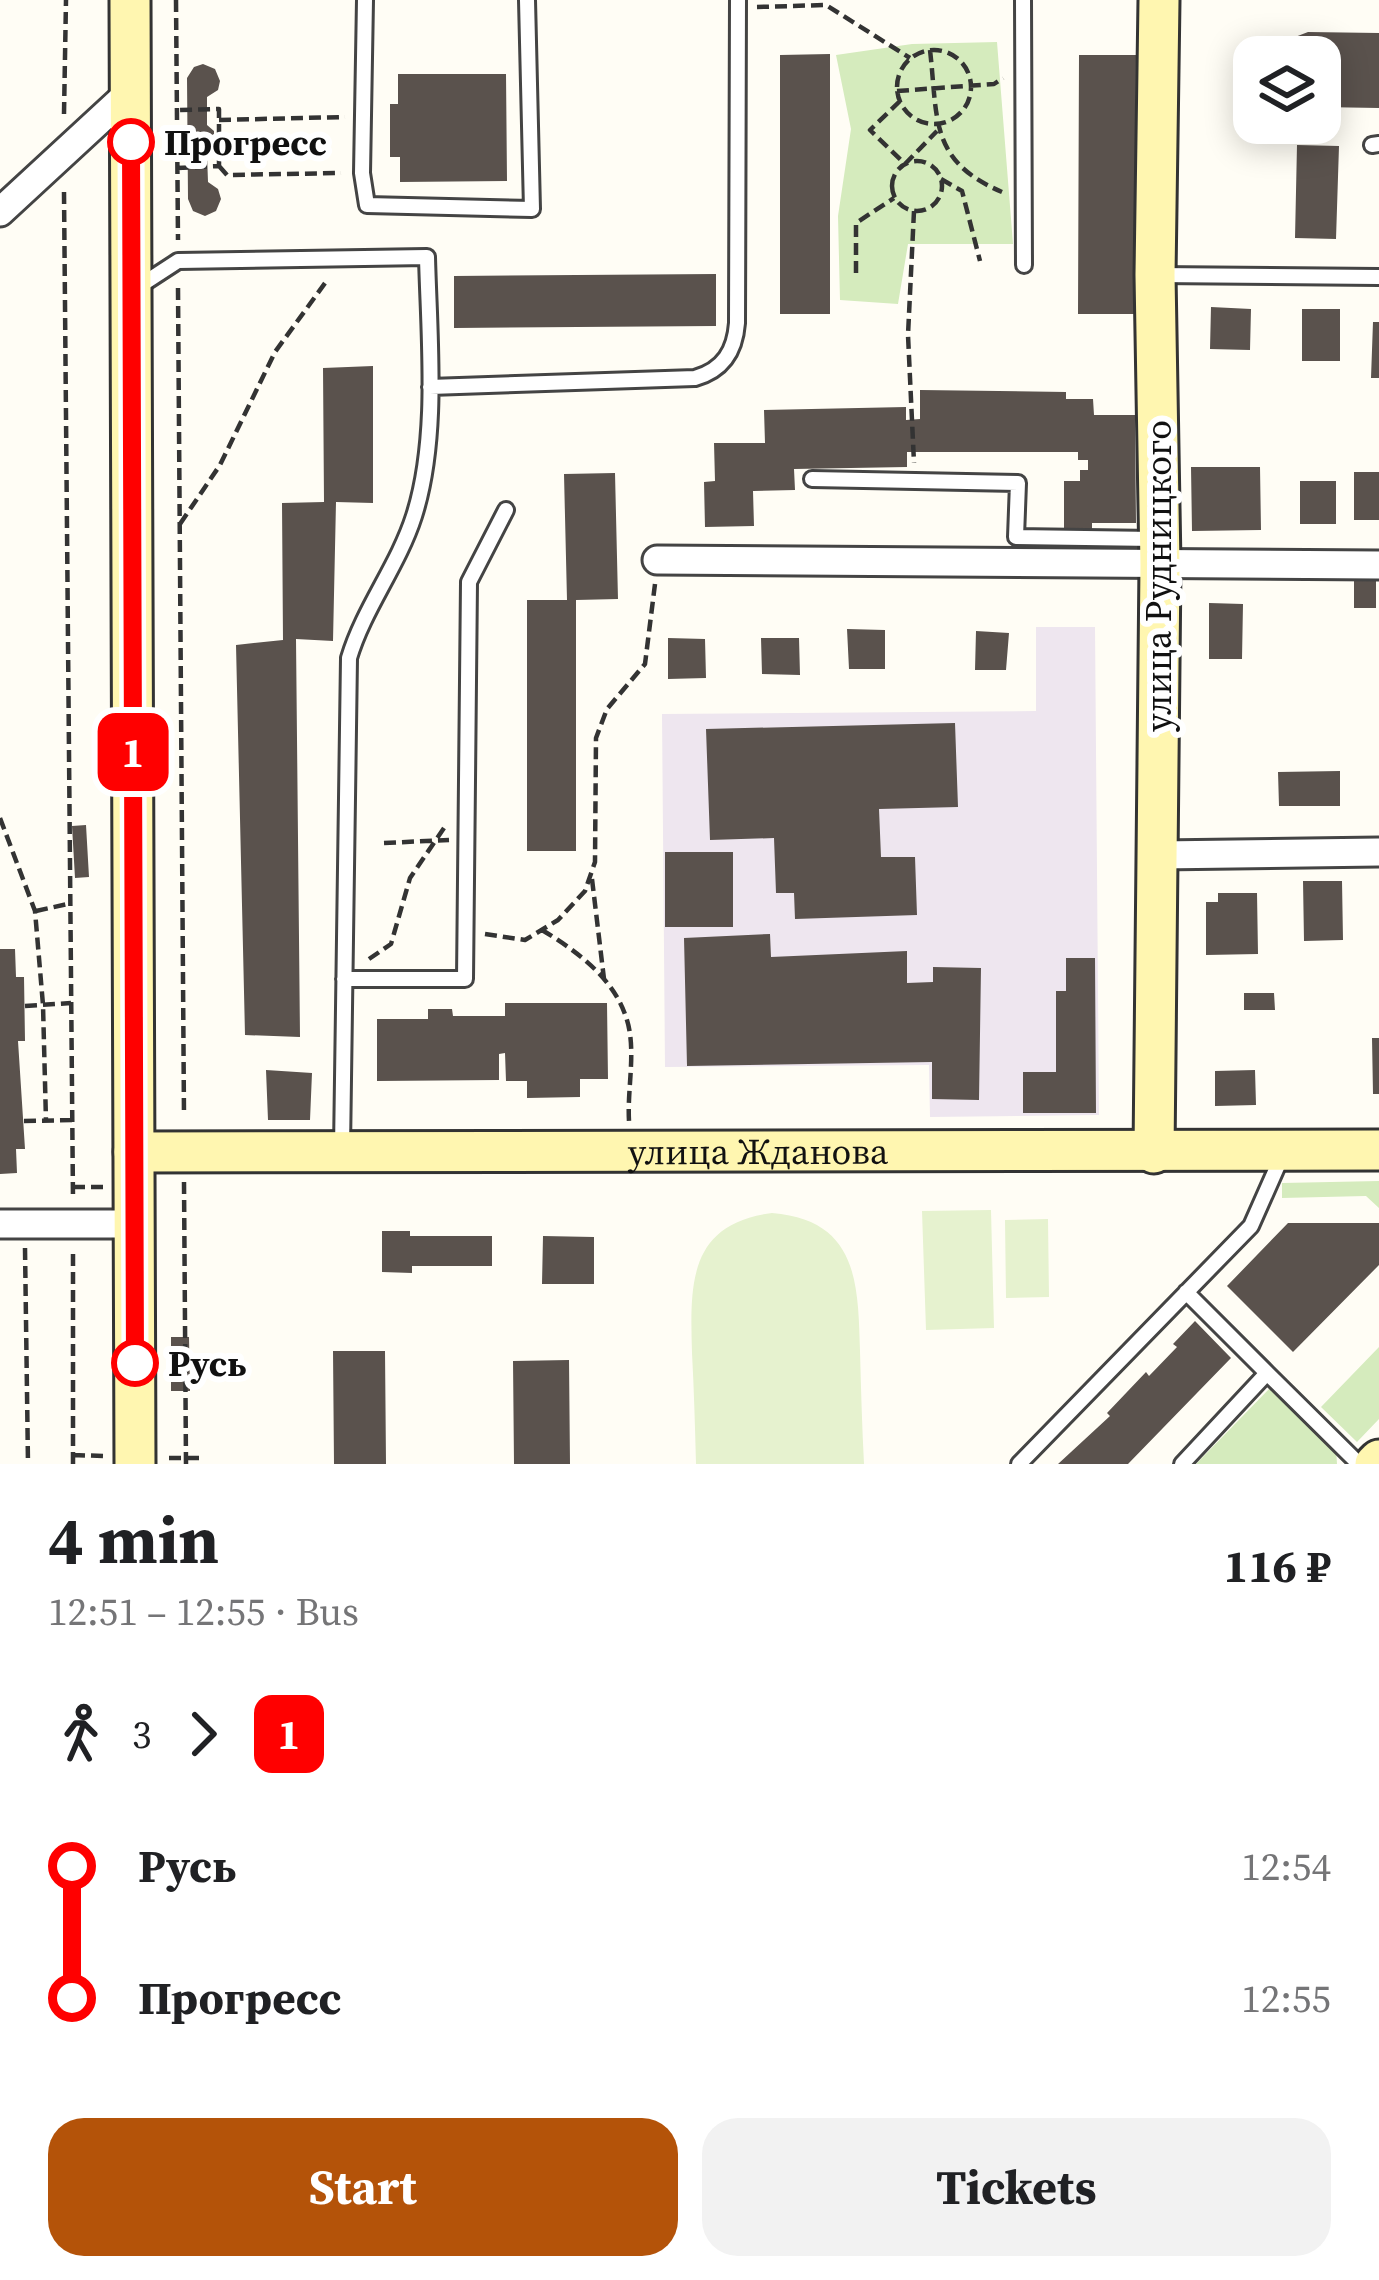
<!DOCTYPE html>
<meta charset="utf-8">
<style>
body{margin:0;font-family:"Source Serif 4",serif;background:#f2f2f2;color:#202124;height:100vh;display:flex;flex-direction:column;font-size:45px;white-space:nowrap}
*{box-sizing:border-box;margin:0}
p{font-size:39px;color:#757577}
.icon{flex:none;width:66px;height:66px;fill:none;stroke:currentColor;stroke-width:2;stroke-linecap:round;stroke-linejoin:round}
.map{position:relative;height:1464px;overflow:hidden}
.drawer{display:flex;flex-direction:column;background:#fff;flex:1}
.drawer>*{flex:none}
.badge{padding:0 24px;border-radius:18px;font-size:42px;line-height:78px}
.buttons{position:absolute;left:1233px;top:36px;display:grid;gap:24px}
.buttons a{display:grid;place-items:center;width:108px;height:108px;border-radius:24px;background:#fff;box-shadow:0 6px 30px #0003;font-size:60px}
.map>.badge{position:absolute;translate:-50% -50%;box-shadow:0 0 0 6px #fff}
.legs{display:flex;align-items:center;gap:18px;height:132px;padding:0 48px;font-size:39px}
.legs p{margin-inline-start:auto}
.summary{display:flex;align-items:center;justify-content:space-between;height:204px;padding:0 48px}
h1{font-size:66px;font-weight:700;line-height:90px}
.action{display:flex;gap:24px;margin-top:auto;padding:24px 48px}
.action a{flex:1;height:138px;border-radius:36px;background:#b45309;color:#fff;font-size:48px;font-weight:700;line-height:138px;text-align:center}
.action a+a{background:#f2f2f2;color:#202124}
ul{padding:0 48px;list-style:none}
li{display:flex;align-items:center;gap:42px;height:132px;font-size:45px}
li i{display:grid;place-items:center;width:18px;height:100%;margin:0 15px;background:currentColor}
li i::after{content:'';width:30px;height:30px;margin:-15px;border:9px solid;border-radius:50%;background:#fff}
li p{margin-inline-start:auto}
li:first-child i{background:linear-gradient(#0000 50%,currentColor 0)}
li:last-child i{background:linear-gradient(currentColor 50%,#0000 0)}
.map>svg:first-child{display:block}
</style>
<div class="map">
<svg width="1379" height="1464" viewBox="0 0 1379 1464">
<rect width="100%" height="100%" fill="#fffdf5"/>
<path fill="#eee6ef" d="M 1036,627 L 1095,627 L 1099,1115 L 930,1117 L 929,1065 L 665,1067 L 662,714 L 1036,711 Z"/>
<path fill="#d5ebbd" d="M 997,42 L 1013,244 L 908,244 L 898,304 L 840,300 L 838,216 L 851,129 L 836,55 L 912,44 Z
M 1379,1181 L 1379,1208 L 1366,1196 L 1282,1198 L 1282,1183 Z
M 1379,1347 L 1379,1419 L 1357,1442 L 1321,1407 Z
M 1269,1389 L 1276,1391 L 1336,1449 L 1337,1464 L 1196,1464 Z"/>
<path fill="#e6f2cf" d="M 991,1210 L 994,1328 L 926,1330 L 922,1211 Z
M 772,1213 C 858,1220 858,1283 860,1351 C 861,1389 862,1426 864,1464 L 696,1464 C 695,1427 694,1390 692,1353 C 690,1284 688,1224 772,1213 Z
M 1048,1219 L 1049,1297 L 1006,1298 L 1005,1220 Z"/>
<path fill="#5a524d" d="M 1308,32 L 1379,33 L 1379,108 L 1320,107 L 1320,57 L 1264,57 L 1264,49 Z
M 830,54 L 830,314 L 780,314 L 780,55 Z
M 1079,55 L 1136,55 L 1135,314 L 1078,314 Z
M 203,64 L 215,69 L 220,81 L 218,90 L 207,97 L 207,125 L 214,131 L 214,151 L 207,154 L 208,182 L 218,189 L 221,199 L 216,211 L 205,216 L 193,211 L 188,199 L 187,78 L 194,67 Z
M 398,74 L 506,74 L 507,181 L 400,182 L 400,157 L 390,157 L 390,104 L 398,104 Z
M 1266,123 L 1318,123 L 1319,133 L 1267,142 Z
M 1297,145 L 1339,146 L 1336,239 L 1295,238 Z
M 716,274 L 716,326 L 454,328 L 454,276 Z
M 1211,307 L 1251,309 L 1250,350 L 1210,349 Z
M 1302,309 L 1340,309 L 1340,361 L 1302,361 Z
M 1373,322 L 1379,322 L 1379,378 L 1371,378 Z
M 373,366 L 373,503 L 336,502 L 333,641 L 296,639 L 300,1037 L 245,1035 L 236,645 L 283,640 L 282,503 L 324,502 L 323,368 Z
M 920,390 L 1066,392 L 1066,399 L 1093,399 L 1094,415 L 1135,415 L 1136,523 L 1092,523 L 1092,536 L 1064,537 L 1064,481 L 1080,481 L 1080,470 L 1088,470 L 1088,460 L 1078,460 L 1078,452 L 907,452 L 907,467 L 794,469 L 795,490 L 753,491 L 754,526 L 705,527 L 704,482 L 715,481 L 714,443 L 765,443 L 764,410 L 906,407 L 906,420 L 920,419 Z
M 1191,467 L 1260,467 L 1261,530 L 1192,531 Z
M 1354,472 L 1379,472 L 1379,520 L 1354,520 Z
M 615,473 L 618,599 L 576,600 L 576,851 L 527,851 L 527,600 L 567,600 L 564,474 Z
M 1300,481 L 1336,481 L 1336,524 L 1300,524 Z
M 1354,576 L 1376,577 L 1376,608 L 1354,608 Z
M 1209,603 L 1243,604 L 1242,659 L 1209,659 Z
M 847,629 L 885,630 L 885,669 L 849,669 Z
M 976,631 L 1009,633 L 1006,670 L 975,670 Z
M 668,638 L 705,639 L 706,678 L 668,679 Z
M 761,638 L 799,638 L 800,675 L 762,674 Z
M 955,723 L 958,807 L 879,809 L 881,857 L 915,857 L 917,915 L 795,919 L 794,893 L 776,893 L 774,838 L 710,840 L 706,729 Z
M 1340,771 L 1340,806 L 1279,806 L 1278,772 Z
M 86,825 L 89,877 L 75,878 L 72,826 Z
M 665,852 L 733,852 L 733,927 L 665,927 Z
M 1303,881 L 1342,881 L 1343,940 L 1304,941 Z
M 1218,893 L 1257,893 L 1258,954 L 1206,955 L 1206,902 L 1218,902 Z
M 770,934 L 771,957 L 907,951 L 907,983 L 933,982 L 933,967 L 981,968 L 979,1100 L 932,1099 L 932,1062 L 687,1066 L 684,938 Z
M 0,949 L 15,949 L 16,977 L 24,977 L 25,1041 L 18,1041 L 25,1149 L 16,1149 L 17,1173 L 0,1174 Z
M 1066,958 L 1095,958 L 1096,1113 L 1023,1113 L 1023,1072 L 1056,1072 L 1056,991 L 1066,991 Z
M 1244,993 L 1274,993 L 1275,1010 L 1244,1010 Z
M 505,1003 L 607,1003 L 608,1079 L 580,1079 L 580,1097 L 527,1098 L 527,1081 L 506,1081 L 505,1053 L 499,1054 L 499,1080 L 377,1081 L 377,1019 L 428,1019 L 428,1009 L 452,1009 L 453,1016 L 505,1016 Z
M 1372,1038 L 1379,1038 L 1379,1094 L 1373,1094 Z
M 266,1070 L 312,1073 L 310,1120 L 268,1120 Z
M 1255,1070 L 1256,1105 L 1215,1106 L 1215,1071 Z
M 1288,1223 L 1379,1223 L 1379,1265 L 1293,1352 L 1227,1286 Z
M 382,1231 L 410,1231 L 410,1236 L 492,1236 L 492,1266 L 412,1266 L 412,1273 L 382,1272 Z
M 543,1236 L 594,1237 L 594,1284 L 542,1284 Z
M 1195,1321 L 1231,1358 L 1128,1464 L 1058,1464 L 1110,1416 L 1107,1413 L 1146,1372 L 1149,1376 L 1177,1347 L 1173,1344 Z
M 171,1337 L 189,1337 L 190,1391 L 171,1391 Z
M 333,1351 L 385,1351 L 386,1464 L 334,1464 Z
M 569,1360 L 570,1464 L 514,1464 L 513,1361 Z"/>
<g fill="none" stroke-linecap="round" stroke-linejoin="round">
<defs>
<path id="lane" d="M 365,0 L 362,173 L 367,205 L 532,209 L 527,0
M 1023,0 L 1024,265
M 1372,145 L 1379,144
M 1156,275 L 1379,277
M 135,289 L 178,261 L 427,257 C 429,338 439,438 414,516 C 398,566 364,608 349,658 L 342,1149
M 430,387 L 695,378 C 724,370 735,350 737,323 L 738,0
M 812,479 L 1018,483 L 1016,537 L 1154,539
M 344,979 L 465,979 L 469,582 L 506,510
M 1186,1292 L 1267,1373
M 1019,1464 L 1251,1226 L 1282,1156
M 1182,1464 L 1267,1373 L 1359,1464"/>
<path id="street" d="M 0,212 L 131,91
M 657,560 L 1379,565
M 1159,855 L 1379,852
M 0,1224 L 135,1224"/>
<g id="secondary">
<path d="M 130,0 L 135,1464"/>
<path id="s1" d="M 134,1152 L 1379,1150"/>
<path d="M 1154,1153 L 1160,565 L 1155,275 L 1159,0"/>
<path d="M 1375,1464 L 1379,1460"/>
</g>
</defs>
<use href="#lane" stroke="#444" stroke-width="20"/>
<use href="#street" stroke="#444" stroke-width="33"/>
<use href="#secondary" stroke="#333" stroke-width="45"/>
<path stroke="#333" stroke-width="4.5" stroke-dasharray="12 6" stroke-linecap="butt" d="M 176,0 L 178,240
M 757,7 L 826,5 L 910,58
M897 87a37 37 0 1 1 74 0a37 37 0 1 1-74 0Z
M 930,50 C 938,119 929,161 1002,192
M 897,91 L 994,84 L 1003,78
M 900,101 L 870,130 L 905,164 L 937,131
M 64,114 L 66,0
M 219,120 L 345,117
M892 186a25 25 0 1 1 50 0a25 25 0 1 1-50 0Z
M 219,166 L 227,175 L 341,173
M 177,168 L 219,166 L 219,109 L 180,110
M 941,179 L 962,191 L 980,261
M 64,192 L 73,1200
M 914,211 L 908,335 L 914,463
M 856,273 L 856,223 L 894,198
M 178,288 L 184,1116
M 180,524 L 220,465 L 275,352 L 328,279
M 0,818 L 35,911 L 43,1005 L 46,1121
M 384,843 L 449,840
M 592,879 L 604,979
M 36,911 L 72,903
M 542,930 C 575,950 613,977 626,1017 C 637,1048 627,1088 629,1121
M 485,934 L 525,940 L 558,920 L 585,891 L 595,862 L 596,738 L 607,709 L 645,664 L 655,584
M 369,959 L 391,944 L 410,878 L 444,828
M 25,1006 L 71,1003
M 24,1121 L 73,1120
M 184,1182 L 186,1464
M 73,1187 L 104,1187
M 25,1248 L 28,1464
M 73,1455 L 103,1456
M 169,1458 L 204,1458
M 73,1464 L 73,1248"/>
<use href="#lane" stroke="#fff" stroke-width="14"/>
<use href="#street" stroke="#fff" stroke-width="27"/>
<use href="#secondary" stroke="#fff6b0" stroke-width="39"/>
</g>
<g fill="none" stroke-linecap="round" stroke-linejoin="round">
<defs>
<path id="line-1" d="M 131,142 L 135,1363"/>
</defs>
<use href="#line-1" stroke="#fff" stroke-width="27"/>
<use href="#line-1" stroke="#f00" stroke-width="18"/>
</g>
<g fill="#fff" stroke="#f00" stroke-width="6">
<circle cx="131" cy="142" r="21"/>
<circle cx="135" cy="1363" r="21"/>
</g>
<g text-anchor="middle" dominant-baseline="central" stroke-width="12" stroke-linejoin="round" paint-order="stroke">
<g font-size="36" font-weight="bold" fill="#111" stroke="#fff" text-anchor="start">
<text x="164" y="142">Прогресс</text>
<text x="168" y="1363">Русь</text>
</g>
<g font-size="36" fill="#111" stroke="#fff">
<text transform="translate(1158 576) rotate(-90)">улица Рудницкого</text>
<text stroke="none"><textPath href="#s1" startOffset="624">улица Жданова</textPath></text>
</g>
</g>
</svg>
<div class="buttons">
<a><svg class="icon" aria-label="layers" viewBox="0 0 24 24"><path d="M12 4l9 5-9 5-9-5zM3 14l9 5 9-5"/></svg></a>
</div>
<b class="badge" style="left:133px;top:752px;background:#f00;color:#fff">1</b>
</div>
<section class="drawer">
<div class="summary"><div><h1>4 min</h1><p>12:51 – 12:55 · Bus</p></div><b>116 ₽</b></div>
<div class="legs"><svg class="icon" aria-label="walk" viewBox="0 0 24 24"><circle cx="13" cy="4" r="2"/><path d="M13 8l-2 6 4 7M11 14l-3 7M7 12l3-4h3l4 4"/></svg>3<svg class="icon" aria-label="forward" viewBox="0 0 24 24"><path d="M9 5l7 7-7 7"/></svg><b class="badge" style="background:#f00;color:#fff">1</b></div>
<ul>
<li><i style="color:#f00"></i><b>Русь</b><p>12:54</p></li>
<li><i style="color:#f00"></i><b>Прогресс</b><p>12:55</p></li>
</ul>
<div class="action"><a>Start</a><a>Tickets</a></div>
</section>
